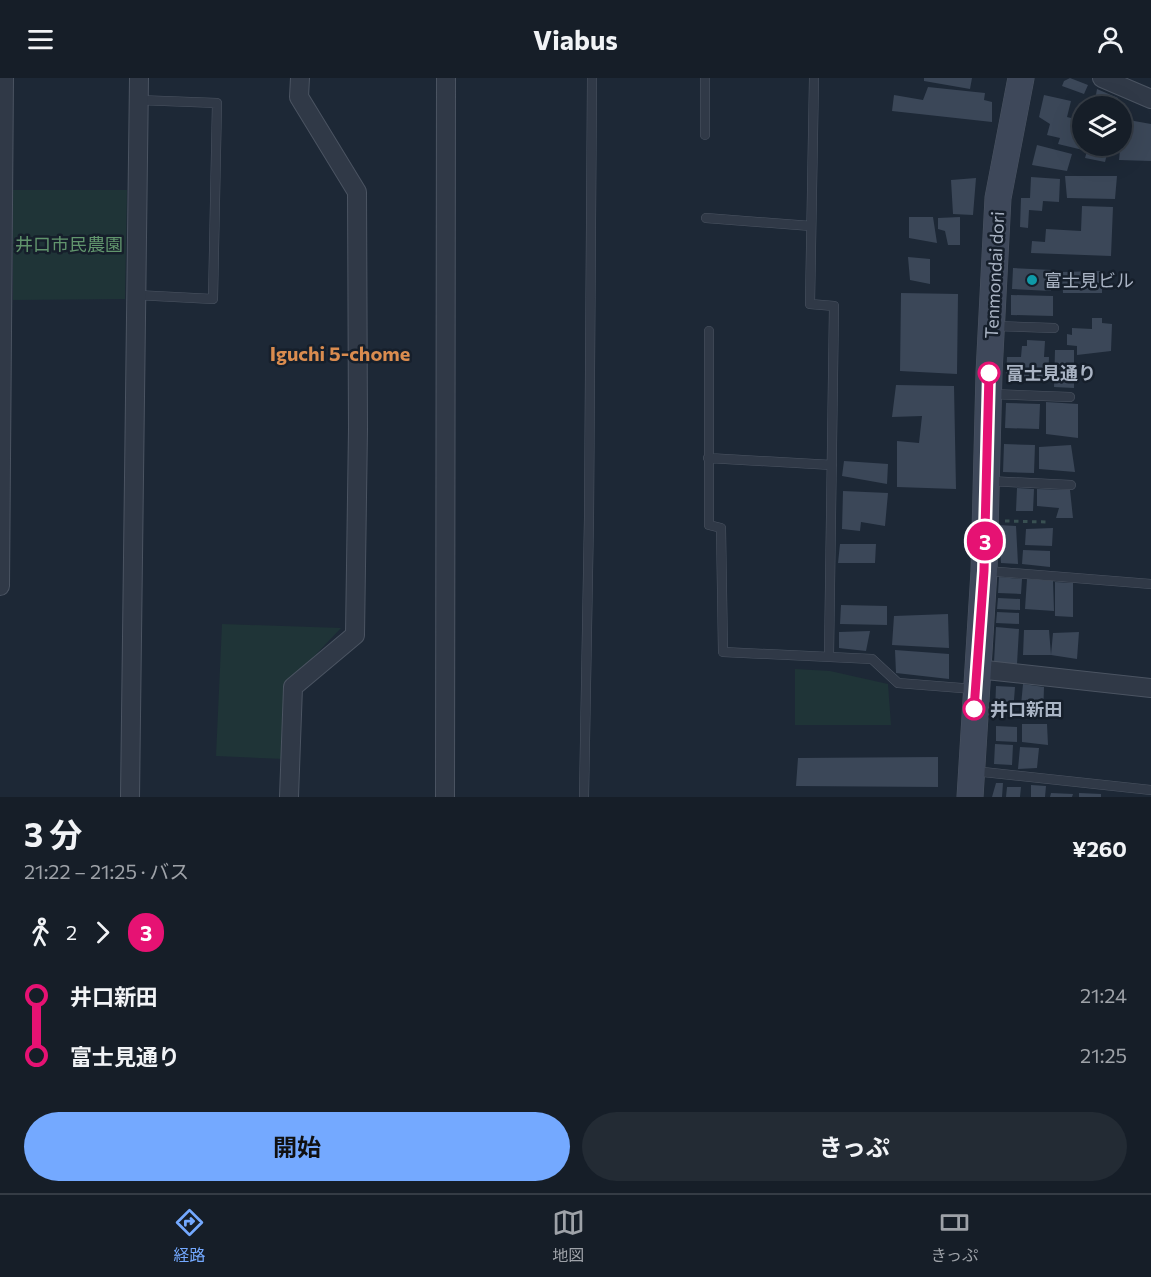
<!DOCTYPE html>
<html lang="ja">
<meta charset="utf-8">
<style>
body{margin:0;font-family:Commissioner,"Noto Sans JP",sans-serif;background:#232b34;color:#f1f3f6;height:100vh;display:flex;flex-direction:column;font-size:22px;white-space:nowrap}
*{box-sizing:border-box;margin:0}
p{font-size:20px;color:#9ea2a8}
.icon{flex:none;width:33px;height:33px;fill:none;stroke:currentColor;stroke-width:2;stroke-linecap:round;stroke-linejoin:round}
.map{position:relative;height:719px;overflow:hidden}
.sheet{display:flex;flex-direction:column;background:#161e28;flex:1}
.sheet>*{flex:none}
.badge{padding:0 12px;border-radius:20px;font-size:21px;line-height:39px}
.buttons{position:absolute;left:1072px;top:18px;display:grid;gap:12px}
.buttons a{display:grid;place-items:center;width:60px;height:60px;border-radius:50%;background:#161e28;box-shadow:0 6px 24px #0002,0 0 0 2px #353c45;font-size:30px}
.map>.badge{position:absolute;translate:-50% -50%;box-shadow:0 0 0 3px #fff}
.legs{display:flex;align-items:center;gap:9px;height:66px;padding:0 24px;font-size:20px}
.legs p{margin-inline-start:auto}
.summary{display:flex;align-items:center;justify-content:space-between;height:102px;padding:0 24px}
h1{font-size:33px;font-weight:700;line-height:45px}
.cta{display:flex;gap:12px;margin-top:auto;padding:12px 24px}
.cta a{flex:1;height:69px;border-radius:36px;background:#74a9ff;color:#111;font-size:24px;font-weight:700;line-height:69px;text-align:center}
.cta a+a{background:#232b34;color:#f1f3f6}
ul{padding:0 24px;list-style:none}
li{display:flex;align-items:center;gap:21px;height:60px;font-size:22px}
li i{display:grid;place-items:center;width:9px;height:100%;margin:0 8px;background:currentColor}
li i::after{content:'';width:15px;height:15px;margin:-8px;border:4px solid;border-radius:50%;background:#161e28}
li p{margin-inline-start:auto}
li:first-child i{background:linear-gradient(#0000 50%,currentColor 0)}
li:last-child i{background:linear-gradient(currentColor 50%,#0000 0)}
header{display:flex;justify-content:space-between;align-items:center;height:78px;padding:0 24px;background:#161e28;font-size:27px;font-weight:700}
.tab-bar{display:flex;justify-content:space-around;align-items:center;height:84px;border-top:2px solid #353c45;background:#161e28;font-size:16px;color:#9ea2a8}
.tab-bar a{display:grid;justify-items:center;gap:3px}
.tab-bar .current{color:#74a9ff}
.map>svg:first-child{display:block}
</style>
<header><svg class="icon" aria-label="menu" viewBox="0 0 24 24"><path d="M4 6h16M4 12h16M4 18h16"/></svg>Viabus<svg class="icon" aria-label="person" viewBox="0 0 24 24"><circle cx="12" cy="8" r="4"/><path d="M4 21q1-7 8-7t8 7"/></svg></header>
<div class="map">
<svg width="1151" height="719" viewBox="0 0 1151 719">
<rect width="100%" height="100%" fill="#1d2836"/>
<path fill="#1f3437" d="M 13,112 L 127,112 L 125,221 L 13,222 Z
M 222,546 L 341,550 L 286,608 L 284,681 L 216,678 Z
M 795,591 L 830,593 L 888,606 L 891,647 L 795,647 Z"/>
<path fill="#3b4758" d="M 924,0 L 972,0 L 970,11 L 924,3 Z
M 1070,0 L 1088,7 L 1084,16 L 1062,8 L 1064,3 Z
M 928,9 L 985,15 L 984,22 L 992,24 L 992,44 L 892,33 L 894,17 L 923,22 Z
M 1097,11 L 1118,20 L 1118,28 L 1094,28 Z
M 1044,17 L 1071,23 L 1067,39 L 1083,43 L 1083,68 L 1109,68 L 1105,84 L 1085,80 L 1087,73 L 1058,66 L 1060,60 L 1047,57 L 1050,46 L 1039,39 Z
M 1123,41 L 1151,46 L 1151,83 L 1119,82 Z
M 1037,67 L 1072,76 L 1067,93 L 1032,87 Z
M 1065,98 L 1117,98 L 1115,121 L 1067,120 Z
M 1031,99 L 1060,101 L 1059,124 L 1043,123 L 1042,133 L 1029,132 L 1028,150 L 1020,149 L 1021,120 L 1030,120 Z
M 976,100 L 973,137 L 953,136 L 951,102 Z
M 1082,128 L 1113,129 L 1111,178 L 1031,175 L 1032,163 L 1045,164 L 1046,151 L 1081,153 Z
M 909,139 L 933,139 L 937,165 L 909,160 Z
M 960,139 L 960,167 L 948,167 L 945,153 L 938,151 L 938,140 Z
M 908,179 L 930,181 L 930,206 L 910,202 Z
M 1013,190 L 1052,192 L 1051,213 L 1012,211 Z
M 1102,193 L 1102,215 L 1063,215 L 1062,194 Z
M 901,215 L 958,216 L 957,296 L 900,293 Z
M 1011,217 L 1053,218 L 1053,238 L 1011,237 Z
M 1092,240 L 1102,240 L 1102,245 L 1112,246 L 1111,273 L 1077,277 L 1077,268 L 1067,267 L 1067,256 L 1072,257 L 1072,250 L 1092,251 Z
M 1027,262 L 1045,263 L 1044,279 L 1049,279 L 1048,304 L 1006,302 L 1007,279 L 1021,279 L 1022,268 L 1027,268 Z
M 1055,272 L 1074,272 L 1074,310 L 1054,309 Z
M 896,307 L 954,308 L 956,411 L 897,409 L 897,363 L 919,365 L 922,338 L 892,339 Z
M 1046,324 L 1078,326 L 1078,360 L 1046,356 Z
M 1006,325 L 1040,326 L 1039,351 L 1005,350 Z
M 1004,366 L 1035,367 L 1034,395 L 1003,394 Z
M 1071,367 L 1075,394 L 1039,391 L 1039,369 Z
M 844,383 L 888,386 L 887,406 L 842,398 Z
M 1017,410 L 1034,411 L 1033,433 L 1016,433 Z
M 1037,411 L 1070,412 L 1073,440 L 1056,440 L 1059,430 L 1037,428 Z
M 843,413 L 888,415 L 885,448 L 861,444 L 860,453 L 842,451 Z
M 998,447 L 1016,448 L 1018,486 L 1001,485 Z
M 1053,450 L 1052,468 L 1025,467 L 1026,451 Z
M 840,466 L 876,466 L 875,485 L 838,485 Z
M 1023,472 L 1050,473 L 1050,489 L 1022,486 Z
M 999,499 L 1022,501 L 1021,516 L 998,515 Z
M 1027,501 L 1053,503 L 1054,533 L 1025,531 Z
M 1055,504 L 1073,505 L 1073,539 L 1055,538 Z
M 998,520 L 1020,521 L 1020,532 L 997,531 Z
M 841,527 L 887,528 L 887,547 L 840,546 Z
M 997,534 L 1019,535 L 1019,546 L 996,545 Z
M 948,536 L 949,570 L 892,567 L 894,538 Z
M 996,549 L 1019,551 L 1017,586 L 994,584 Z
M 1024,552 L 1049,552 L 1051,577 L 1023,577 Z
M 870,553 L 866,573 L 839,570 L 839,554 Z
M 1079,554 L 1077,581 L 1051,577 L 1053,555 Z
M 895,572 L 949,576 L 949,601 L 896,595 Z
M 1023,606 L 1044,609 L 1043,640 L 1020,638 Z
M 996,608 L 1015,609 L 1013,635 L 995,634 Z
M 1022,646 L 1047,646 L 1048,667 L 1022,664 Z
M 996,648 L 1017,649 L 1017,664 L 996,663 Z
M 995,666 L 1013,667 L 1012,687 L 994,686 Z
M 1020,669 L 1039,670 L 1037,690 L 1018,691 Z
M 938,679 L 938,709 L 796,708 L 798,680 Z
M 996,705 L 1003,705 L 1002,719 L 992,719 Z
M 1031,707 L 1046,708 L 1045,719 L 1031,719 Z
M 1007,709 L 1021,709 L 1020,719 L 1006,719 Z
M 1051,715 L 1073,716 L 1072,719 L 1050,719 Z
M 1079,715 L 1101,716 L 1101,719 L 1079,719 Z"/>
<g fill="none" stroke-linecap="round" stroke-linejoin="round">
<defs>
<path id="lane" d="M 705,0 L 705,57
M 814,0 L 810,226 L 834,228 L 829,578
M 706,140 L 811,148
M 136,217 L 213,221 L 217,25 L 138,22
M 994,248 L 1054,250
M 709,253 L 709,447 L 721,450 L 723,574 L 872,581 L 898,605 L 974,611
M 991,316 L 1070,319
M 708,380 L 832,387
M 989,403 L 1071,407
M 987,493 L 1151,506
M 974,693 L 1151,712
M 584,719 L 589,439 L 592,0"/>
<path id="street" d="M 1102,0 L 1151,21
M 0,508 L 4,0
M 977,591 L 1151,610
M 130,719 L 139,0
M 289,719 L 293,609 L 355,557 L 358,351 L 357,114 L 299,19 L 300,0
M 445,719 L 446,0"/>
<path id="secondary" d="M 970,719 L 984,493 L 989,295 L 998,120 L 1021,0"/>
</defs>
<use href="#lane" stroke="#4b5462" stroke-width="10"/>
<use href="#street" stroke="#4b5462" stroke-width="20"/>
<use href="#secondary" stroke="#4b5462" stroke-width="27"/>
<path stroke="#395052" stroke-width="3" stroke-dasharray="4.5 4.5" stroke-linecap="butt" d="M 1005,443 L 1047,444"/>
<use href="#lane" stroke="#303947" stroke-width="9"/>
<use href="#street" stroke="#303947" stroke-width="18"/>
<use href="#secondary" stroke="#3e485a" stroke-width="26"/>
</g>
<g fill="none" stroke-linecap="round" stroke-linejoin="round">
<defs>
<path id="line-1" d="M 974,631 L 984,493 L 989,295"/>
</defs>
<use href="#line-1" stroke="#fff" stroke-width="14"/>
<use href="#line-1" stroke="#e61273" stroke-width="9"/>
</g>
<circle fill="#0f9aa8" stroke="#161f2b" stroke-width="2" cx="1032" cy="202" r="6"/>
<g fill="#fff" stroke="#e61273" stroke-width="3">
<circle cx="989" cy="295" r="10"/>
<circle cx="974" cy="631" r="10"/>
</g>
<g text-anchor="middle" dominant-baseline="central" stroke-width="5" stroke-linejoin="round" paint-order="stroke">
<g font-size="18" fill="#61956d" stroke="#161f2b">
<text x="69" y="166">井口市民農園</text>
</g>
<g font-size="18" fill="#aab4c4" stroke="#161f2b">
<text transform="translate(994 197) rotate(-87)">Tenmondai dori</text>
</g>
<g font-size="18" fill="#aab4c4" stroke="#161f2b" text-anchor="start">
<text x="1044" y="202">富士見ビル</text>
</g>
<g font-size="18" font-weight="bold" fill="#aab4c4" stroke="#161f2b" text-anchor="start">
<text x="1006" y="295">富士見通り</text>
<text x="990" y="631">井口新田</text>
</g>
<g font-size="20" font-weight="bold" fill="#da8c4f" stroke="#161f2b">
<text x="340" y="275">Iguchi 5-chome</text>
</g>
</g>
</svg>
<div class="buttons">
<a><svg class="icon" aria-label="layers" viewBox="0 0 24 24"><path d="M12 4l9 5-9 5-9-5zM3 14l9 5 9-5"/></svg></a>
</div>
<b class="badge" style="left:985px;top:463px;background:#e61273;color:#fff">3</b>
</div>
<section class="sheet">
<div class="summary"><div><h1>3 分</h1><p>21:22 – 21:25 · バス</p></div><b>¥260</b></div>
<div class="legs"><svg class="icon" aria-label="walk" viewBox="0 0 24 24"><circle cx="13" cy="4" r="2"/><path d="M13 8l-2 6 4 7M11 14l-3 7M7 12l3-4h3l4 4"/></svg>2<svg class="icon" aria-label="forward" viewBox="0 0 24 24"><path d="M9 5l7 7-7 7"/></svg><b class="badge" style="background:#e61273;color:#fff">3</b></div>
<ul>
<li><i style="color:#e61273"></i><b>井口新田</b><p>21:24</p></li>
<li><i style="color:#e61273"></i><b>富士見通り</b><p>21:25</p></li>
</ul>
<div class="cta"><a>開始</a><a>きっぷ</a></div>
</section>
<nav class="tab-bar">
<a class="current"><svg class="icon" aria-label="directions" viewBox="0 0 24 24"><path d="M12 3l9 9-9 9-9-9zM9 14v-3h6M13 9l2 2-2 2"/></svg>経路</a>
<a><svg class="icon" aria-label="map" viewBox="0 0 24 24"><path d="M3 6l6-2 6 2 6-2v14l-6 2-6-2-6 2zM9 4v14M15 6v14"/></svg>地図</a>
<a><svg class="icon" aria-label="tickets" viewBox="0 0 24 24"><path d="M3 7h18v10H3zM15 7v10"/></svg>きっぷ</a>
</nav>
